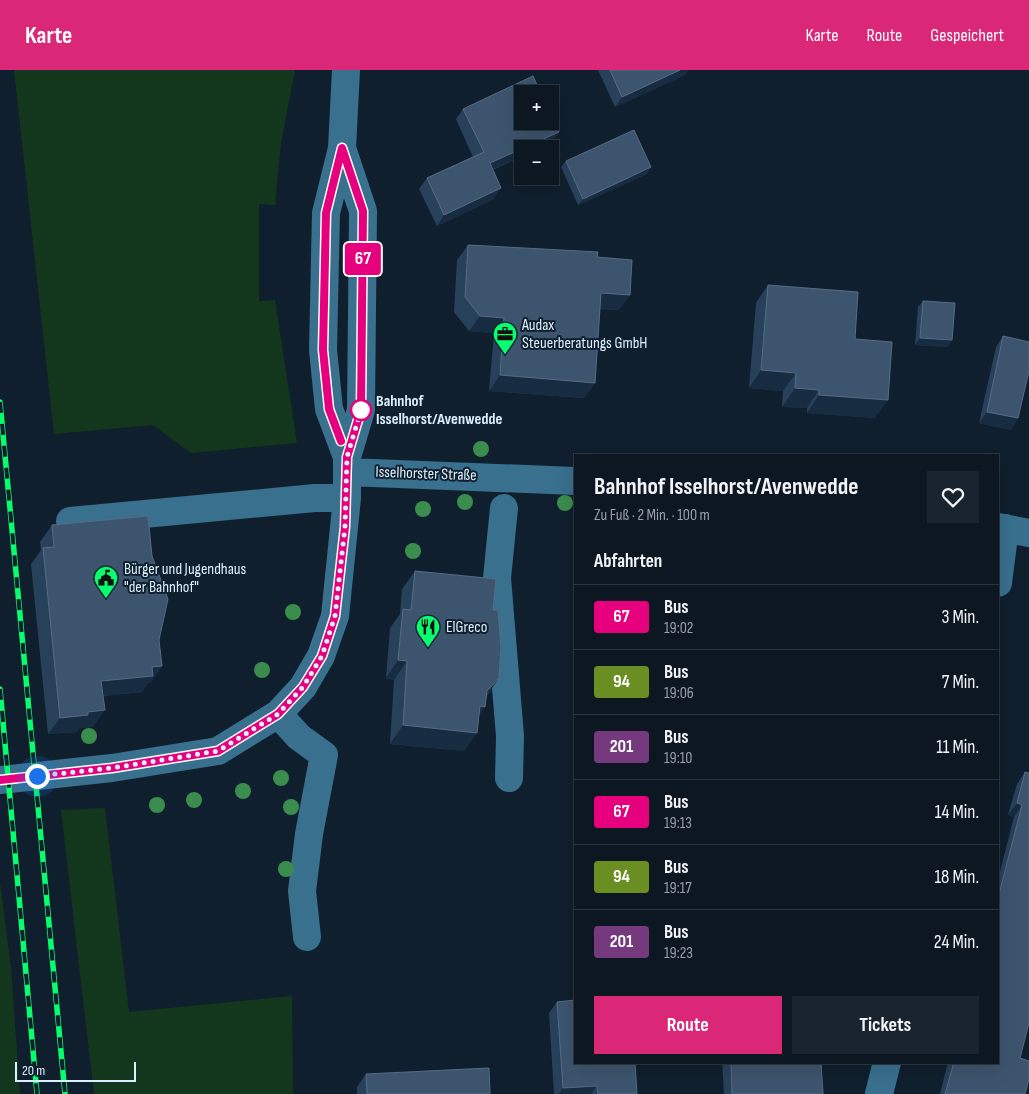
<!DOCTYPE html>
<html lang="de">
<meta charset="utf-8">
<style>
body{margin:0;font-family:"Sofia Sans Condensed",sans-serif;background:#1a242f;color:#f1f3f6;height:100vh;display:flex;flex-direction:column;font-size:19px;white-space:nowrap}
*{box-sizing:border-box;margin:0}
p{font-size:16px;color:#9a9fa5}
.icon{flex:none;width:28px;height:28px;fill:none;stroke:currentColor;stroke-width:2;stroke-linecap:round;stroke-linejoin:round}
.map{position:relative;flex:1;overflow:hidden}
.panel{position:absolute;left:574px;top:384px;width:425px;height:610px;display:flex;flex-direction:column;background:#0c1722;border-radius:0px;box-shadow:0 5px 20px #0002,0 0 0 1px #2c3640}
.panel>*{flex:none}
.badge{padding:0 10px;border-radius:4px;font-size:18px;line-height:32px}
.buttons{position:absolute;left:514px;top:15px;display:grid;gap:10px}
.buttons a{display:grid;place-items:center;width:45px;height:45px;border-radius:0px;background:#0c1722;box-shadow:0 5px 20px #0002,0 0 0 1px #2c3640;font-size:25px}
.scale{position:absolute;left:15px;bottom:12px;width:121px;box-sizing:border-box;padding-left:5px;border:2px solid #dbf0ff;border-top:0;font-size:14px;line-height:18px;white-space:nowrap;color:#dbf0ff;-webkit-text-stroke:4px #101f2d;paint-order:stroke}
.you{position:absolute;width:25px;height:25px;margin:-12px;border:4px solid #fff;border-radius:50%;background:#1a73e8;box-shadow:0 0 0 8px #1a73e833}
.map>.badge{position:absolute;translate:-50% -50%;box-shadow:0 0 0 2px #fff}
h2{padding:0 20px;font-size:19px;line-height:45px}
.round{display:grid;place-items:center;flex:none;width:52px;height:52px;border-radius:0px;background:#1a242f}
.headline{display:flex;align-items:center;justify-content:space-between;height:85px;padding:0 20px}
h1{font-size:24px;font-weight:700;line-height:38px}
.primary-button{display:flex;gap:10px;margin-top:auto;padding:10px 20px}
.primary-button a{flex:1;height:58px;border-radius:0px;background:#db2777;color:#fff;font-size:20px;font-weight:700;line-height:58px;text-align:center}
.primary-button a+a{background:#1a242f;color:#f1f3f6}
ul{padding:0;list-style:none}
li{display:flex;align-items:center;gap:15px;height:65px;padding:0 20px;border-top:1px solid #2c3640}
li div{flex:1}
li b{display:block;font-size:19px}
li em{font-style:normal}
li .badge{min-width:55px;font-weight:700;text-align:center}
header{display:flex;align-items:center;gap:30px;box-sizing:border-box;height:70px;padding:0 25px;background:#db2777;color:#fff}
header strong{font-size:24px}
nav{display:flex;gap:28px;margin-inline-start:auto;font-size:18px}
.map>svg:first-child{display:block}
</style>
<header>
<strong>Karte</strong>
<nav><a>Karte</a><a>Route</a><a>Gespeichert</a></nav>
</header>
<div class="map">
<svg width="1029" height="1024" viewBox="0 0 1029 1024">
<rect width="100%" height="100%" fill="#101f2d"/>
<path fill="#12371d" d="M 14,0 L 295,0 L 281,73 L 275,135 L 259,134 L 259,231 L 275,230 L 297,373 L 191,383 L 153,355 L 54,364 Z
M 105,738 L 129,942 L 292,926 L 293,1024 L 94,1024 L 61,740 Z
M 0,812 L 11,898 L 20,1024 L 0,1024 Z"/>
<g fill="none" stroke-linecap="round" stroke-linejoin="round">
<path stroke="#38708e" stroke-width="28" d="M 342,78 L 363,141 L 361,340 L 347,387
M 348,402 L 575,411
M 504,438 L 497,508 L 510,666 L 509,708
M 70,451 L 315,428 L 347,428
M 998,457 L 1029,463
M 998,513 L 1005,458
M 278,644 L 299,667 L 324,685 L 309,764 L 302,821 L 307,867
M 0,710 L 112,698 L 218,681 L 278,644 L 303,617 L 321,586 L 335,546 L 347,428 L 347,387 L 329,339 L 323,280 L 326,143 L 342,78 L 346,0
M 879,1024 L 887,992"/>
<defs>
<path id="rail" d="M 0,332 L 65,1024
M 0,619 L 37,1024"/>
</defs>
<use href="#rail" stroke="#07ff6f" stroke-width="5.5"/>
<use href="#rail" stroke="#101f2d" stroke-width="4" stroke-dasharray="11" stroke-linecap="butt"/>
</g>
<g fill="#3b8d4d">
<circle cx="481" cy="379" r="8"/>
<circle cx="465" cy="432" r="8"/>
<circle cx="565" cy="433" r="8"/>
<circle cx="423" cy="439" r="8"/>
<circle cx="413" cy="481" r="8"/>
<circle cx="293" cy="542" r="8"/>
<circle cx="262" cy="600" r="8"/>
<circle cx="89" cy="666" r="8"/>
<circle cx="281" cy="708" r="8"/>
<circle cx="243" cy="721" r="8"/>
<circle cx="194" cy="730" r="8"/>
<circle cx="157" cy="735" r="8"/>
<circle cx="291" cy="737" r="8"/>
<circle cx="286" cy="799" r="8"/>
</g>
<path fill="#28415b" d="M 598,0 L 688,0 L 685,5 L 615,37 Z
M 463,39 L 559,62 L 552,73 L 539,79 L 522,79 L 522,86 L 493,100 L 494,129 L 437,156 L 419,119 L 427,108 L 473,87 L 456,49 Z
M 566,91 L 651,97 L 647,104 L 578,135 L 561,97 Z
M 468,175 L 597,187 L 630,225 L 619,240 L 600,239 L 595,313 L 584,328 L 489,321 L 494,263 L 469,261 L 454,242 L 457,190 Z
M 768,215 L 855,269 L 875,348 L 807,343 L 807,338 L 782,337 L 783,321 L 749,318 L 756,233 Z
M 923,231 L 948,277 L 915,275 L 918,237 Z
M 1003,266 L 1018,348 L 1011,360 L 979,353 L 996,277 Z
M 52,455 L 159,570 L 162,596 L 150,613 L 148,613 L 142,622 L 103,626 L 93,657 L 79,658 L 77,662 L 48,664 L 31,494 L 41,480 L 40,472 Z
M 415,501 L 493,540 L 499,608 L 487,626 L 464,681 L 390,674 L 394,610 L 386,608 L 390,558 L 400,544 L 402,519 Z
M 1025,702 L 1020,988 L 1025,1024 L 940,1024 L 948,992 L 998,992 L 998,809 L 1014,747 L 1008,745 L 1017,714 Z
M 557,932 L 637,1024 L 554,1024 L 549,943 Z
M 722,992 L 821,992 L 823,1024 L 724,1024 Z
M 366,1004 L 490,1024 L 357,1024 L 357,1017 Z"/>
<path fill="#172c41" d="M 680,0 L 688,0 L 685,5 L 615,37 L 622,27 Z
M 559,62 L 552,73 L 539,79 L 522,79 L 522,86 L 482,104 L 490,93 Z
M 651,97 L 647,104 L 578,135 L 583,129 Z
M 501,118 L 494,129 L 437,156 L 444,145 Z
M 601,223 L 630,225 L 619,240 L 590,238 Z
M 480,246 L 504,248 L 494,263 L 469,261 Z
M 920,268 L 952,270 L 948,277 L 915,275 Z
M 761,300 L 796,303 L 783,321 L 749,318 Z
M 500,305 L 595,313 L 584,328 L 489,321 Z
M 795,318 L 819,320 L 807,338 L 782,337 Z
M 819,325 L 888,330 L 875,348 L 807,343 Z
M 987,342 L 1018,348 L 1011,360 L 979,353 Z
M 398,590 L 407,591 L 394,610 L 386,608 Z
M 162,596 L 150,613 L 148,613 L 142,622 L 90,627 L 101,611 L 152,597 Z
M 499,608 L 486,626 L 487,621 Z
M 480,636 L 485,637 L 472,655 Z
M 105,640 L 93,657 L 79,658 L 77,662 L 48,664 L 60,648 L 88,642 Z
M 403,655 L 477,663 L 464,681 L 390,674 Z
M 1017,733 L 1022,735 L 1014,747 L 1008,745 Z
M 597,1016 L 591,1024 L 559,1024 L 563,1018 Z"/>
<path fill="#3c546d" stroke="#556c84" d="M 610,0 L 680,0 L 622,27 Z
M 533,6 L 541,24 L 522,24 L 522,51 L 550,51 L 550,42 L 559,62 L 490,93 L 501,118 L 444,145 L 427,108 L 484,82 L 463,39 Z
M 634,60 L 651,97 L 583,129 L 566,91 Z
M 468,175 L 598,182 L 597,187 L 632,190 L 630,225 L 601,223 L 595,313 L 500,305 L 504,248 L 480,246 L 465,227 Z
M 768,215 L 858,222 L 855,269 L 892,272 L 888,330 L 819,325 L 819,320 L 795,318 L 796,303 L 761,300 Z
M 923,231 L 955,233 L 952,270 L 920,268 Z
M 1003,266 L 1029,272 L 1029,301 L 1018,348 L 987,342 Z
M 148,446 L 152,486 L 168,529 L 159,570 L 162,596 L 152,597 L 153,606 L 101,611 L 105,640 L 88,642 L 88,645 L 60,648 L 43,478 L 54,477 L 52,455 Z
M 415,501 L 496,509 L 493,540 L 498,540 L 501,578 L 499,608 L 487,621 L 485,637 L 480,636 L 477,663 L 403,655 L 407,591 L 398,590 L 403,539 L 411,540 Z
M 1025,702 L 1029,703 L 1029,953 L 1020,988 L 1029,991 L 1029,1009 L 1025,1024 L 945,1024 L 954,992 L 998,992 L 998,828 L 1022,735 L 1017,733 Z
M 575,930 L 575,992 L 635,992 L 637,1024 L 598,1024 L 597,1016 L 563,1018 L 557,932 Z
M 731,992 L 821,992 L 823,1024 L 732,1024 Z
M 489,998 L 490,1024 L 367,1024 L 366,1004 Z"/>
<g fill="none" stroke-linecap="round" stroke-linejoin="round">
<defs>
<path id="line" d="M 0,710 L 112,698 L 218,681 L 278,644 L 303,617 L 322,586 L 335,546 L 345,457 L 347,387 L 361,340 L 363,141 L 342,78 L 326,143 L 323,280 L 329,339 L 341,371"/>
</defs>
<use href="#line" stroke="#fff" stroke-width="11"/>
<use href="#line" stroke="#e6007e" stroke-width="8"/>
<path stroke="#dbf0ff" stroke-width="5" stroke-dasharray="0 9" d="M 37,706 L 112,698 L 218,681 L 278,644 L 303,617 L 322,586 L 335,546 L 345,457 L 347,387 L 361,340"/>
</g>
<defs>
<symbol id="office-pin" viewBox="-11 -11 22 30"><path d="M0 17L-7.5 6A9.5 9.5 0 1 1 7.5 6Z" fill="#07ff6f" stroke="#101f2d"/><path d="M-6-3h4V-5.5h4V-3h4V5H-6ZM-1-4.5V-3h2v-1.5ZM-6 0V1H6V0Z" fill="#111"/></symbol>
<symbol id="civic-pin" viewBox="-11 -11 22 30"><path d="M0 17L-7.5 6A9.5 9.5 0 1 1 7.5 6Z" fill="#07ff6f" stroke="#101f2d"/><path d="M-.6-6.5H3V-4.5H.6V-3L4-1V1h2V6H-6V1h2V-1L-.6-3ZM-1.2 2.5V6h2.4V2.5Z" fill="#111"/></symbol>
<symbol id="restaurant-pin" viewBox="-11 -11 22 30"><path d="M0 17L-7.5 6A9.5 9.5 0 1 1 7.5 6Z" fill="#07ff6f" stroke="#101f2d"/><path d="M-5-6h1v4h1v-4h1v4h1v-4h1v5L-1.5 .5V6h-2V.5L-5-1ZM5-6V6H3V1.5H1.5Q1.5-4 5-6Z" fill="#111"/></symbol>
</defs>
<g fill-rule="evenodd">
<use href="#office-pin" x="491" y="250" width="28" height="38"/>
<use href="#civic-pin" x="92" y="494" width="28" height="38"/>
<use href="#restaurant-pin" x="414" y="543" width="28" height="38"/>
</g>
<circle fill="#fff" stroke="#e6007e" stroke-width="2.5" cx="361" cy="340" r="10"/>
<g text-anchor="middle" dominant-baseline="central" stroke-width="4" stroke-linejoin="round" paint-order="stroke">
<g font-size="16" fill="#dbf0ff" stroke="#101f2d" text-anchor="start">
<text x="522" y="255">Audax<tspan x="522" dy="18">Steuerberatungs GmbH</tspan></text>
<text x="124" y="499">Bürger und Jugendhaus<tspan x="124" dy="18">"der Bahnhof"</tspan></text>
<text x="446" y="557">ElGreco</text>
</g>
<g font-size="16" font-weight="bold" fill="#dbf0ff" stroke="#101f2d" text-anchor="start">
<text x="376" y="331">Bahnhof<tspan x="376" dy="18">Isselhorst/Avenwedde</tspan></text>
</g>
<g font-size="16" fill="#dbf0ff" stroke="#101f2d">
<text transform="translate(426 404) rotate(2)">Isselhorster Straße</text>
</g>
</g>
</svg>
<div class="buttons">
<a>+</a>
<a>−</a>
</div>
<div class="scale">20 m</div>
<div class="you" style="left:37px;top:706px"></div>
<b class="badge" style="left:363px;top:189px;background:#e6007e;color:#fff">67</b>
<section class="panel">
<div class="headline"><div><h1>Bahnhof Isselhorst/Avenwedde</h1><p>Zu Fuß · 2 Min. · 100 m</p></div><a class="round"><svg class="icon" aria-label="heart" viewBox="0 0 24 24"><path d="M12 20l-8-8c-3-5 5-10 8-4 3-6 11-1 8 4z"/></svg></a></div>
<h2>Abfahrten</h2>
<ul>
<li><span class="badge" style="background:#e6007e;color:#fff">67</span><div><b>Bus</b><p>19:02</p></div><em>3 Min.</em></li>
<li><span class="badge" style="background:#6b8e23;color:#fff">94</span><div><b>Bus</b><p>19:06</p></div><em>7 Min.</em></li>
<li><span class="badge" style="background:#743a7d;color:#fff">201</span><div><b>Bus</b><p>19:10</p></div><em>11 Min.</em></li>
<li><span class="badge" style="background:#e6007e;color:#fff">67</span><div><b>Bus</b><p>19:13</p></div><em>14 Min.</em></li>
<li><span class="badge" style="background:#6b8e23;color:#fff">94</span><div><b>Bus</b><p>19:17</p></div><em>18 Min.</em></li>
<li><span class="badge" style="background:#743a7d;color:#fff">201</span><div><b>Bus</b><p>19:23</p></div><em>24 Min.</em></li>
</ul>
<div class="primary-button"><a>Route</a><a>Tickets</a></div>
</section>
</div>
